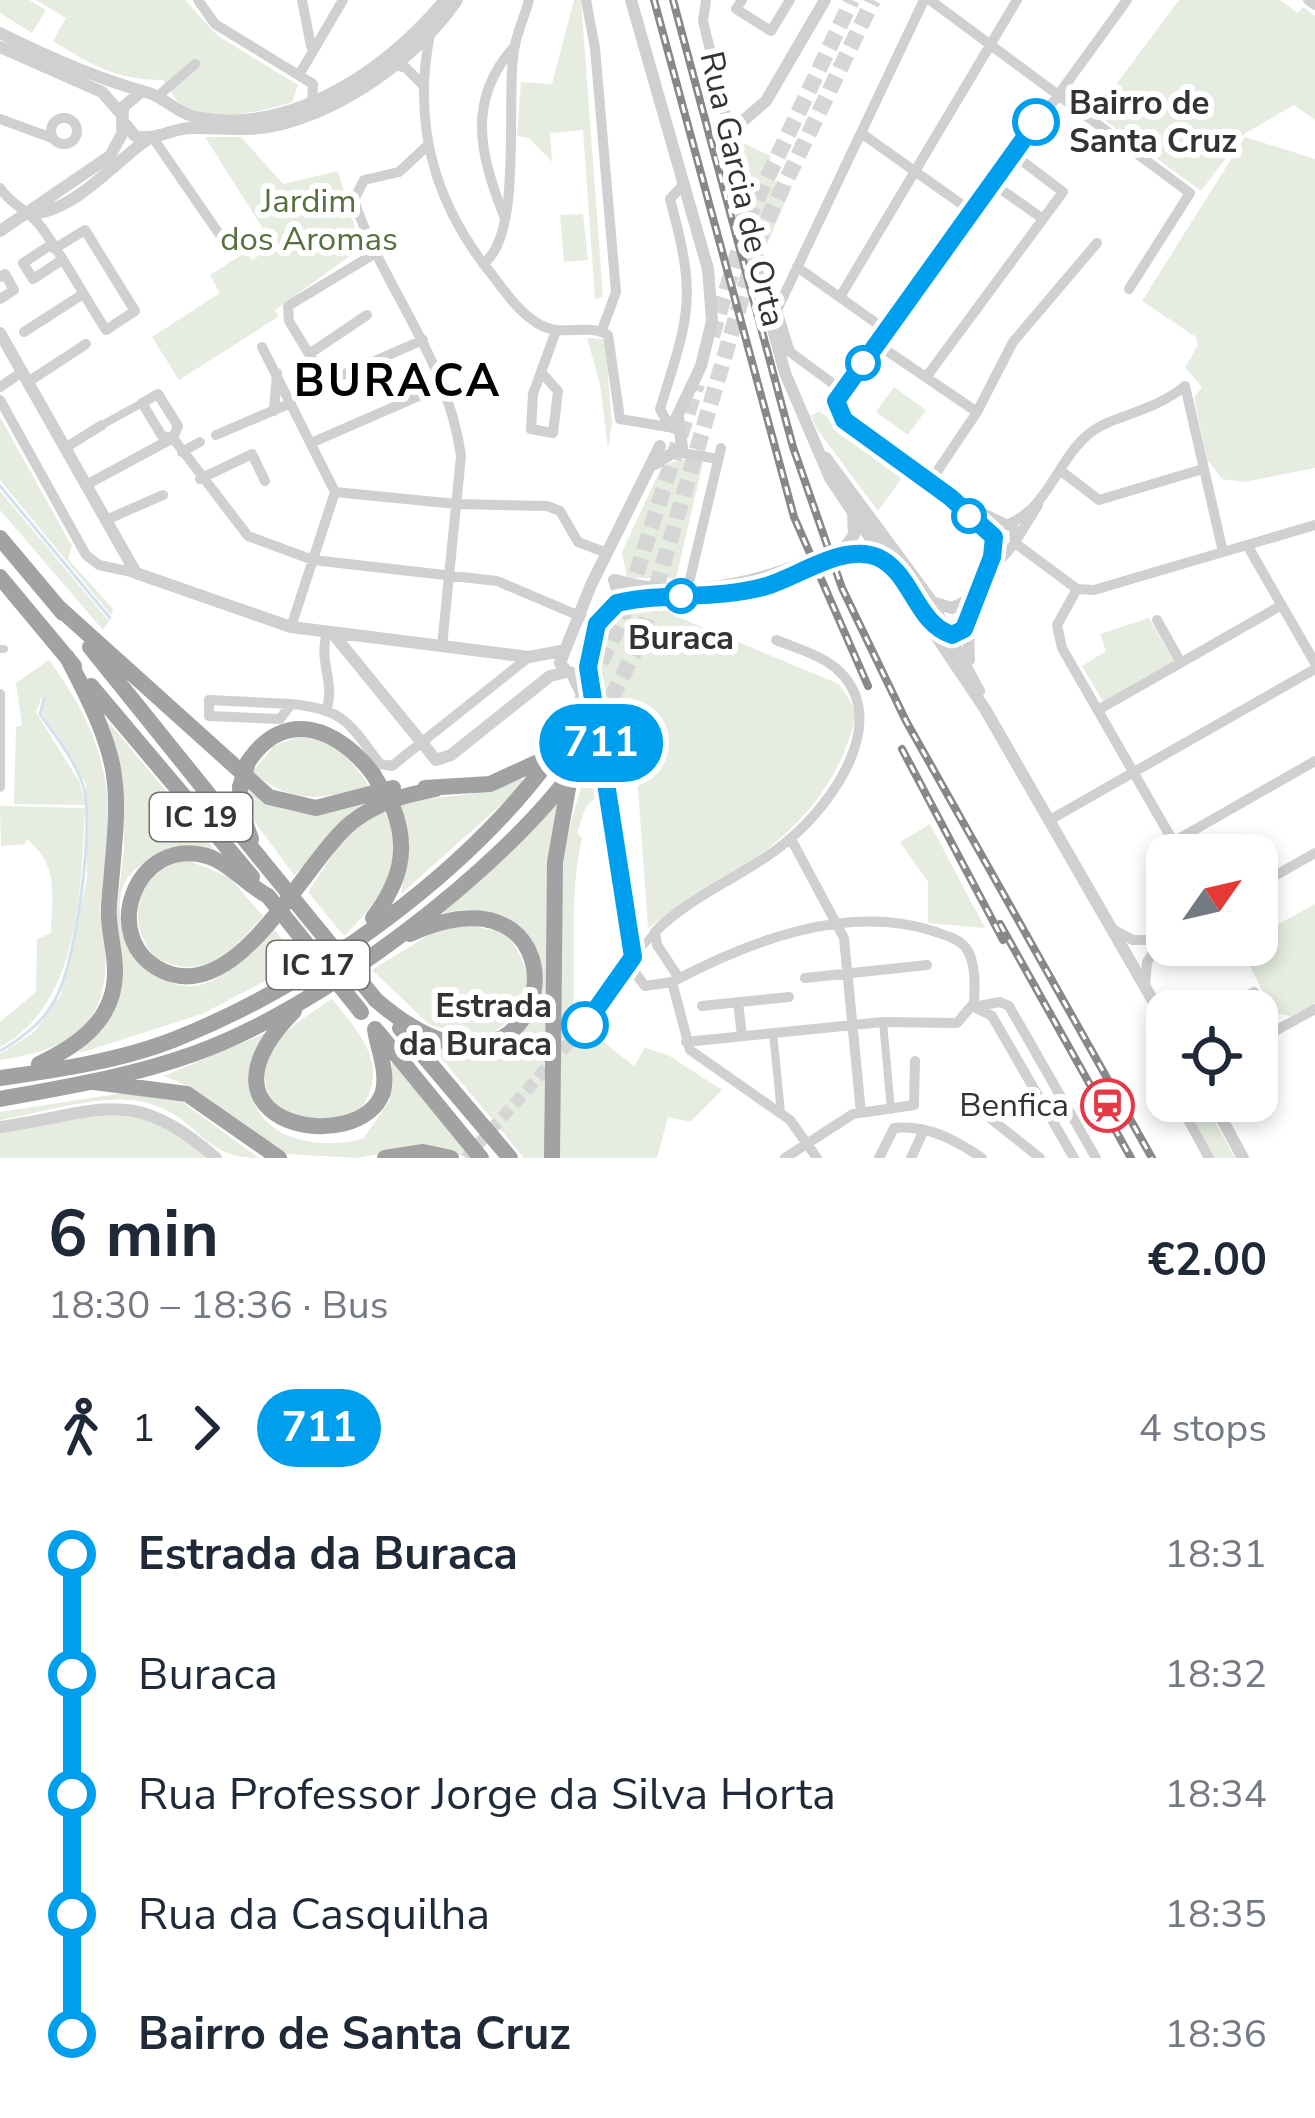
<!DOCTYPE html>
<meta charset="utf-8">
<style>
body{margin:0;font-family:"Nunito Sans",sans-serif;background:#f2f2f3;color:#1f2937;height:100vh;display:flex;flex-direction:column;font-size:45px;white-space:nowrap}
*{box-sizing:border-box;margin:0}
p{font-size:39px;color:#747a83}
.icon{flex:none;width:66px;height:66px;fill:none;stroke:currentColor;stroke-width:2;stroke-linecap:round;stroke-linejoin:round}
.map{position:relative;height:1158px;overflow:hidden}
.panel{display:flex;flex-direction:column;background:#fff;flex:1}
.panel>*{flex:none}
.badge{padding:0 24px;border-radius:39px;font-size:42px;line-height:78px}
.needle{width:78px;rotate:56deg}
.controls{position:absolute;left:1146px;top:834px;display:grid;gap:24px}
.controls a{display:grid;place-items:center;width:132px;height:132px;border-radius:24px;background:#fff;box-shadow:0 6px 18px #0003;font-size:60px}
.map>.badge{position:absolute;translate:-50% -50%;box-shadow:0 0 0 6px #fff}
.legs{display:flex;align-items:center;gap:18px;height:132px;padding:0 48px;font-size:39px}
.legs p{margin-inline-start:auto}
.summary{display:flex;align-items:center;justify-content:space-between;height:204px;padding:0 48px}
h1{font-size:66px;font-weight:700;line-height:90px}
ul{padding:0 48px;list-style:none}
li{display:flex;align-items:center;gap:42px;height:120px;font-size:45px}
li i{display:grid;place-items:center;width:18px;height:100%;margin:0 15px;background:currentColor}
li i::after{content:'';width:30px;height:30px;margin:-15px;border:9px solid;border-radius:50%;background:#fff}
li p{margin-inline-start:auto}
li:first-child i{background:linear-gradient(#0000 50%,currentColor 0)}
li:last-child i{background:linear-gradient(currentColor 50%,#0000 0)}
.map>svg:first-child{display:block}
</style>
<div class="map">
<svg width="1315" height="1158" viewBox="0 0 1315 1158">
<rect width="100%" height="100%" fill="#fff"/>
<path fill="#e6ecdf" d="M 0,0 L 29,0 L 46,10 L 32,33 L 0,13 Z
M 36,0 L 185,0 L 218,36 L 298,85 L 292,102 C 264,111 204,126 179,103 C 173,97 168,86 163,80 C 117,80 91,65 53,41 L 66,18 Z
M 574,0 L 581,0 L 603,297 L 595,299 L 583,130 L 550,133 L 552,162 L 529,138 L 517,136 L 521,82 L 552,84 Z
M 1179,0 L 1280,0 L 1298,13 L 1303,7 L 1315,16 L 1315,120 L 1294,105 L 1244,134 L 1201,191 L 1095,113 Z
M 205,137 L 241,137 L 283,184 L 338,171 L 361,248 L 275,310 L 278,317 L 179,380 L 152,337 L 220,293 L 210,275 L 246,252 L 252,260 L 274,246 Z
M 1245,137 L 1315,159 L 1315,468 L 1244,482 L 1222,479 L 1207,459 L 1194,398 L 1202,387 L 1185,368 L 1198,345 L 1196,337 L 1142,301 Z
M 743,143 L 771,156 L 768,173 L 777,184 L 792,185 L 767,245 L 762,245 L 744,181 Z
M 583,214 L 588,260 L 564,262 L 560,215 Z
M 587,338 L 605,339 L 612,423 L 608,449 L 600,384 Z
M 894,387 L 926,410 L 908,435 L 876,412 Z
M 819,411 L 837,425 L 837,432 L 902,478 L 878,511 L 817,429 L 811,416 Z
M 0,417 L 72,546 L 68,559 L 113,609 L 111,615 L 0,480 Z
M 681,459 L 703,463 L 676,578 L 627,578 L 622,552 L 662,466 Z
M 0,491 L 109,621 L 103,630 L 0,510 Z
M 673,603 L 671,614 L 839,684 L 857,712 C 829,830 742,866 648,928 L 635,747 L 611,763 C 604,715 590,662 610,617 L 629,608 Z
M 1149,618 L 1175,663 L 1104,703 L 1082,666 L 1106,651 L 1100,634 Z
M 49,660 C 113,747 118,808 99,912 L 103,915 C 114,1006 96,1046 0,1060 L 0,1054 L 34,1032 L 61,995 L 87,878 L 86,784 L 43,715 L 42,696 L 36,712 L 80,783 L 85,805 L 14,804 L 16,727 L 22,725 L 16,683 Z
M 108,721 L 218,854 C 160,853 106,856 123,935 C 136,948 148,965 163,977 C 203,1008 249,954 273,928 L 301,962 L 202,1014 L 83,1052 L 77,1051 L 104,1024 L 124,848 L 123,778 Z
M 297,737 C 332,738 351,759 369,786 C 323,800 292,805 252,772 L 274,746 Z
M 589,768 L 597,773 L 601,794 L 586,806 L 577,833 L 582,838 C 569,890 576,961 573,1018 L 634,1066 L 645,1048 L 668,1055 L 722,1090 L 690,1122 L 668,1117 L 657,1158 L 558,1158 C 559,1035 540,882 589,768 Z
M 522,779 L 525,783 L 401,894 L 409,846 L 398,802 L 472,794 Z
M 246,789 C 292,824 325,813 375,795 L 294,875 L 250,816 Z
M 556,805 L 562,808 L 547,887 L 544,1122 L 548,1158 L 524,1158 L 432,1047 C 488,1057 524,1053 541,990 L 510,924 L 469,909 L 437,914 L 507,856 Z
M 0,806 L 85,808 C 81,890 80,1004 0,1047 L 0,1022 L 36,992 L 37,939 L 51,933 C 52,892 59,866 27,839 L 25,844 L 1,846 Z
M 382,807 C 410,858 382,899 344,936 L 308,892 L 349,829 Z
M 930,824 L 985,928 L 928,923 L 928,882 L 900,842 Z
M 187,860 L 229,877 L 263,916 C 233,951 203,984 155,957 C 122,920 139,869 187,860 Z
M 1315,904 L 1315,1003 L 1291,1016 L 1273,1013 L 1240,946 L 1257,945 L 1257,936 Z
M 450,922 L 504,932 C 543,978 529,1011 481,1041 L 429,1024 L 372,970 Z
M 332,999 C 362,1036 391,1067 359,1112 C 321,1158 245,1110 270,1054 C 282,1029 310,1014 332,999 Z
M 266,1033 C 221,1110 282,1158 363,1139 L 390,1100 L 392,1062 L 471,1158 L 424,1146 L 357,1158 L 286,1154 L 188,1086 L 164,1076 Z
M 124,1093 L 182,1102 L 259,1158 C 202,1158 201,1120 151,1104 C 108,1090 44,1113 0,1120 L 0,1112 Z
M 1184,1101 L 1203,1101 L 1235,1158 L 1215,1158 Z
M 116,1110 L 162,1119 L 210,1158 L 0,1158 L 0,1129 Z"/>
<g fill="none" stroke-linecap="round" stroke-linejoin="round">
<path stroke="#cfe2ee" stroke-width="3" d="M 0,486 L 110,618
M 0,1051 C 24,1037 46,1020 58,994 C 76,957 95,824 83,785 C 75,760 55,736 40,714 L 44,699"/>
<path stroke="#d6d6d6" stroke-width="12" stroke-dasharray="12 6" stroke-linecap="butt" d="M 466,1158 L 584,1026"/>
<path stroke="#d6d6d6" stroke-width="16" stroke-dasharray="16 8" stroke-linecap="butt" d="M 712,336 L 750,214 L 852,0
M 558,748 L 621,622 L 697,384
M 579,763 L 641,639 L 761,233 L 873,0"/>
<path stroke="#d0d0d0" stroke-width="8" d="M 102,425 L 142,403
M 0,649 L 4,649
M 634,956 L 655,932
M 883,1022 L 891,1110
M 773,1033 L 781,1113"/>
<path stroke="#d0d0d0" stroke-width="10" d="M 198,0 L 215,24 L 313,84 L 312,102
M 302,0 L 311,46
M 586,0 L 595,48 L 616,292 L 602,330
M 706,0 L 703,21 L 730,132
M 742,0 L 736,9 L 771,31 L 790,0
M 930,0 L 1190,193 L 1129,289
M 1308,0 L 1315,5
M 430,34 C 412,125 434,204 493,276 C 506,293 519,312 537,323 C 561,339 586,322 608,335 L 620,419 L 668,427
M 392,64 L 406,68 L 423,85
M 299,75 L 343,0
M 158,96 L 195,64
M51 131a13 13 0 1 1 26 0a13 13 0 1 1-26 0Z
M 0,119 L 52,138
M 861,133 L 971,211
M 153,138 L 231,251
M 427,146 L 399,172 L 364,180 L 354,200 C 382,286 448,359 461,456 L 442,646
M 992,183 L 1043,219 L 1063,192 L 1013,154
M 0,188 C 12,206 30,211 42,228 C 65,260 84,296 106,330 L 135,311 L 85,230 L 54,249
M 504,216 C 480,155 466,100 514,47
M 52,244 L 23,263 L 33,279 L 62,260
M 379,251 L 288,306 L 289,321 L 326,382 L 423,340
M 483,264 C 525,234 504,95 515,45 C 518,30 525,15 529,0
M 797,267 L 886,330
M 0,277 L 5,274 L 14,290 L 0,299
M 840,297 L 1017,0
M 24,332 L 83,294
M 877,344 L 977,412
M 262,347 L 335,492
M 309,354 L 367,315
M 541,372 L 558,391 L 553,433 L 531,429 L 533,394 L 556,331
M 927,376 L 1043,219
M 28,382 L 86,344
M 0,387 L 22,372
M 843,391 L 790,352 L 777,310 L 924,0
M 0,400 L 86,555 L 99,565 L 136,573
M 274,411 L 277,373
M 670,427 L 660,409 C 690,313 697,298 670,199 L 683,185
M 216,435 L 291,403
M 173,438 L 178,426 L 158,394 L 142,403 L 162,436 L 173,438 L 248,536 L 313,560 L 497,581 L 582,617
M 311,443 L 442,386
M 65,448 L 102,425
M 182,452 L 200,442
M 676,452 L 718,459
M 1061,471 L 1099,500 L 1203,469
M 200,479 L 252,454 L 265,481
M 930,482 L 977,412 L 1013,342 L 1097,243
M 86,485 L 173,438
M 335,492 L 456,504 L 547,506 L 560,511 L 578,542 L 607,553
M 106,520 L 163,495
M 1006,525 C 1049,509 1057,459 1090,433 C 1113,415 1152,413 1185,386 L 1223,552
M 1017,539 L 1038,505
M 1015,543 L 1077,589
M 1247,545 L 1315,663
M 987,571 L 994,533 L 1002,525
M 983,580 L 1015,543 L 1014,528 L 950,497 L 844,420 L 836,401 L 1127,0
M 688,587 L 721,448
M 1077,589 L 1057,625 L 1062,648 L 1181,855
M 1077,589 L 1094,590 L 1315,525
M 1157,620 L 1181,663
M 291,627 L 335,492
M 327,633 C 318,660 335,682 327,708
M 0,694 L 0,787
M 209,700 L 291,704 L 280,719 L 209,716 Z
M 291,704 C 344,709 349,723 380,764 L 392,766 L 529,657
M 1098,710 L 1282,605
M 1048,821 L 1315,669
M 791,839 L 844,938 L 861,1113
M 1173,842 L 1315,761
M 1257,886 L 1315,853
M 1114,930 L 1133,940 L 1162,940
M 633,957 L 636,974 L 645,986 L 672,982 L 690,1050 L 790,1120 L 817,1158
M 679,978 L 657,945 L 655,932 C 693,893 750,874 791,838 C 833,802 889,723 841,673 C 825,656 798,649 776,640
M 805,978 L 927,965
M 672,982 C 748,942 845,903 933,931 C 944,935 958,938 966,948 C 976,962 975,986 974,1003 L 957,1023 L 883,1022 L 686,1042
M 1145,986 L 1147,962 L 1162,940
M 738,1002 L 742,1036
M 702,1006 L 789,997
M 973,1007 L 1000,1002 L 1009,1006 L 1096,1158
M 976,1008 L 992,1016 L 1074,1158
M 1155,1009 L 1167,1077
M 1220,1011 L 1254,992
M 1257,1041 L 1315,1009
M 966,1099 L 1040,1158
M 1178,1101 L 1209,1158
M 785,1158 L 853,1114 L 914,1105 L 915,1061
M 879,1158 L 894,1128 C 928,1125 954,1139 982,1158
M 911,1158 L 924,1130"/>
<path stroke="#d0d0d0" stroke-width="12" d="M 631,0 L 708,269 L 712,321 L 701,366 L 672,427
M 825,0 L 766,101 L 730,132 L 733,183 L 785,373 L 830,478 L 985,709 L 1167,1025
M 0,33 C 48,57 95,78 146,92 C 165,97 176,113 195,117 C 292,136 386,70 445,0
M 0,47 L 102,92 L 122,115
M 122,120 L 135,136 C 154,141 171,129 190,128 C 218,127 246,132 274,126 C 344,110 417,58 457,0
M 30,214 C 75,212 113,163 148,139
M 0,231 L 110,156 L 122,134 L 123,107 L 141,92
M 0,333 L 136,573 L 291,627 L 529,657 L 561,651
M 826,458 L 930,599 L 979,691
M 655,464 L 682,447 L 678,417
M 845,547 L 854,535 L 853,514
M 839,559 L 868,549 L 879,538
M 615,580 C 672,598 741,587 795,566
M 615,603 L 696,595
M 935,603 L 952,608 L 971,599
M 334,635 L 436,760 L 451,755 L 550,676 L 567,672
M 969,660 L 968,624 L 978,590
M 588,667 L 578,674 L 567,672 L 560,663 L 591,585 L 660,446
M 572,674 L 595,722
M 584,1026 L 633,957 L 588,667 L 597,624 L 619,595 L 614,580
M 1212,1101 L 1243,1158
M 0,1127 C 102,1112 131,1084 216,1158"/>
<path stroke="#a2a2a2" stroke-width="16" d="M 0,538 L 63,613
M 0,577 L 74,666
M 58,607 L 269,797 L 316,808 L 393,788
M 90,647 L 259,857
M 91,686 L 252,877
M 248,762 C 285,706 339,729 373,774
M 240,787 L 241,811 L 251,839
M 425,788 L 490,784 L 549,757
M 268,896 C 247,885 229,863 207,856 C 135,835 97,940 163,971 C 239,1006 303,862 352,822 C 378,802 405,795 436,789
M 373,918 C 399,883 410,851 393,808
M 376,1000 C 558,1158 602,847 410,934
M 294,1011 C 179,1127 361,1158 383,1092 C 388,1070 378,1050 375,1029
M 400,1028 L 510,1158
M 377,1031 L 481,1158
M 39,1064 C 79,1045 116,1019 115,970 C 115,948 107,927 109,905 C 120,781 126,770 67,657
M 0,1078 C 58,1070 124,1060 178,1038 C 317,982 471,871 558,748
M 94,1082 L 187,1094 L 279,1158
M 0,1099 C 66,1087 133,1076 196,1053 C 318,1010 505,869 579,763
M 385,1158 L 423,1152 L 451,1158
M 552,1158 L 555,862 L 570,777"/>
<defs>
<path id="rail" d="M 654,0 L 794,517 L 868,686
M 673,0 L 793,447 L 842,588 L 906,721 L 1152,1158
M 902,749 L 1003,940
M 1000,924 L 1131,1158"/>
</defs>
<use href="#rail" stroke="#888" stroke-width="8"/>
<use href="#rail" stroke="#fff" stroke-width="3" stroke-dasharray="9" stroke-linecap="butt"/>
<path stroke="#d0d0d0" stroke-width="12" d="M 795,566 L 836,551
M 816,567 L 839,559"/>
<path stroke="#a2a2a2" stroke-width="16" d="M 373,774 L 393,808
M 240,787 L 248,762
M 259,857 L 376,1000
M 268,896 L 361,1012"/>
</g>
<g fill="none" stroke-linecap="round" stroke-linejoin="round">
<defs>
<path id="line-1" d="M 585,1025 L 633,957 L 588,667 L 597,624 L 617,603 C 665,592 715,600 763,587 C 797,578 842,543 877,557 C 912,572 915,623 952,635 L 964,629 L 992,557 L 994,537 L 950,497 L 844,420 L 836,401 L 1036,122"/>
</defs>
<use href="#line-1" stroke="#fff" stroke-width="27"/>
<use href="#line-1" stroke="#009fee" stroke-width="18"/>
</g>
<defs>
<symbol id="station-ring" viewBox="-11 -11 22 22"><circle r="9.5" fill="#fff" stroke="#e63946" stroke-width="1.5"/><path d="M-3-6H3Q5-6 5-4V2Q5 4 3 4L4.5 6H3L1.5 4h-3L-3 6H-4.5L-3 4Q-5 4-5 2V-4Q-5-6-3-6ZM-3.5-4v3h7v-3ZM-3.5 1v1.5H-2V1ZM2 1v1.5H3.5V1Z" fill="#e63946"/></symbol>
</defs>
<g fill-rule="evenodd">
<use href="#station-ring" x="1078" y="1076" width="59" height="59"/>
</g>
<g fill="#fff" stroke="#009fee" stroke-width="6">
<circle cx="1036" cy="122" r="21"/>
<circle cx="863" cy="363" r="15"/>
<circle cx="969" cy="516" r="15"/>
<circle cx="681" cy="596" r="15"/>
<circle cx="585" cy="1025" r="21"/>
</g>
<g text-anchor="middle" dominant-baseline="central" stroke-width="12" stroke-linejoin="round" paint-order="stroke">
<g fill="#fff" stroke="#707070" stroke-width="3">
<rect x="150" y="793" width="102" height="48" rx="9"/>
<rect x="267" y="941" width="102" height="48" rx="9"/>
</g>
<g font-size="30" font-weight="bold" fill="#333">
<text x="201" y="817">IC 19</text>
<text x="318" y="965">IC 17</text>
</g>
<g font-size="33" font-weight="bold" fill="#333" stroke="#fff" text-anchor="start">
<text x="1069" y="103">Bairro de<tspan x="1069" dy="38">Santa Cruz</tspan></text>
<text x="681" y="638" text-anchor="middle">Buraca</text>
<text x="552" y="1006" text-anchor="end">Estrada<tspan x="552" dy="38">da Buraca</tspan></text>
</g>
<g font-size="33" fill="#333" stroke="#fff">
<text transform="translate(742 189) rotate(77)">Rua Garcia de Orta</text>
</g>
<g font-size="33" fill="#56703f" stroke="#fff">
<text x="309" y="201">Jardim<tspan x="309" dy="38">dos Aromas</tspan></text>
</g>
<g font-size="33" fill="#333" stroke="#fff" text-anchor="end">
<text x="1069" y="1105">Benfica</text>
</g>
<g font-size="45" font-weight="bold" letter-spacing="3" fill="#000" stroke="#fff">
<text x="398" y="381">BURACA</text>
</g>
</g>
</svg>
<div class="controls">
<a><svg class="needle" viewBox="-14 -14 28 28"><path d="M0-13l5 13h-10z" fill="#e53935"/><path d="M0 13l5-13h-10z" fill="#747a83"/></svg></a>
<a><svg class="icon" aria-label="locate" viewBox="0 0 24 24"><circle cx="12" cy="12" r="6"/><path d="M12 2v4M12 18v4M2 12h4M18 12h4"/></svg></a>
</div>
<b class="badge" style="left:601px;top:743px;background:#009fee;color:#fff">711</b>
</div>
<section class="panel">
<div class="summary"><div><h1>6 min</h1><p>18:30 – 18:36 · Bus</p></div><b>€2.00</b></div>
<div class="legs"><svg class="icon" aria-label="walk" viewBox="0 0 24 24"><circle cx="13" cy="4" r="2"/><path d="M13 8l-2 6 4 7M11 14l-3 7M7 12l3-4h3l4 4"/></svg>1<svg class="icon" aria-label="forward" viewBox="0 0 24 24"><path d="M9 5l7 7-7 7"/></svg><b class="badge" style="background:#009fee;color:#fff">711</b><p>4 stops</p></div>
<ul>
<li><i style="color:#009fee"></i><b>Estrada da Buraca</b><p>18:31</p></li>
<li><i style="color:#009fee"></i><span>Buraca</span><p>18:32</p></li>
<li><i style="color:#009fee"></i><span>Rua Professor Jorge da Silva Horta</span><p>18:34</p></li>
<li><i style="color:#009fee"></i><span>Rua da Casquilha</span><p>18:35</p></li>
<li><i style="color:#009fee"></i><b>Bairro de Santa Cruz</b><p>18:36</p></li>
</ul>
</section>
